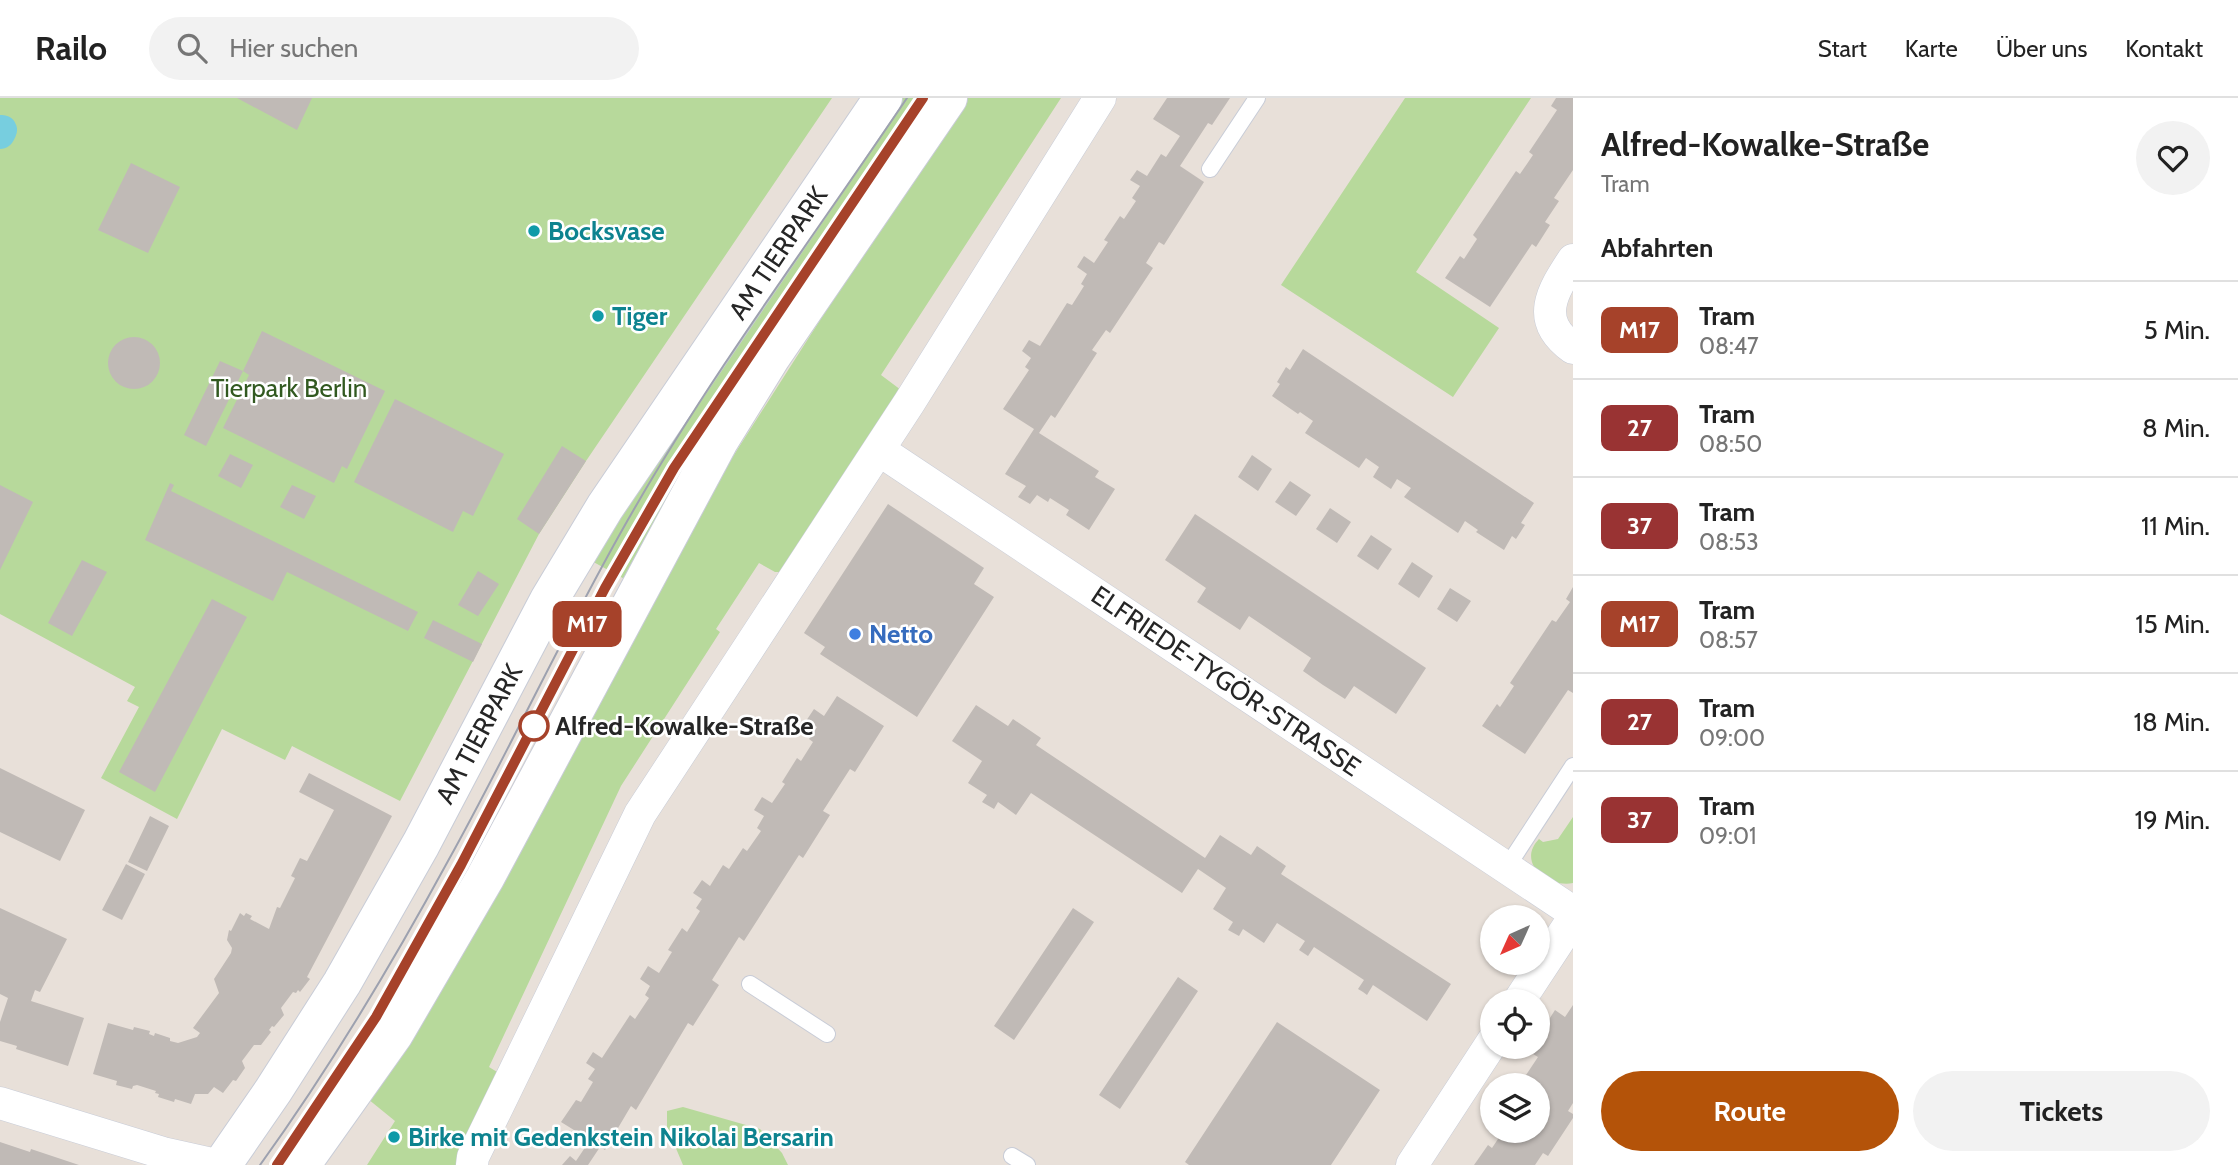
<!DOCTYPE html>
<html lang="de">
<meta charset="utf-8">
<style>
body{margin:0;font-family:Cabin,sans-serif;background:#f2f2f2;color:#222;height:100vh;display:flex;flex-direction:column;font-size:26px;white-space:nowrap}
*{box-sizing:border-box;margin:0}
p{font-size:23px;color:#767676}
.icon{flex:none;width:38px;height:38px;fill:none;stroke:currentColor;stroke-width:2;stroke-linecap:round;stroke-linejoin:round}
.map{position:relative;flex:1;overflow:hidden}
.side{display:flex;flex-direction:column;background:#fff;width:665px}
.side>*{flex:none}
.badge{padding:0 14px;border-radius:10px;font-size:24px;line-height:46px}
.needle{width:46px;rotate:225deg}
.fabs{position:absolute;left:1480px;top:807px;display:grid;gap:14px}
.fabs a{display:grid;place-items:center;width:70px;height:70px;border-radius:50%;background:#fff;box-shadow:0 2px 5px #0004;font-size:35px}
.map>.badge{position:absolute;translate:-50% -50%;box-shadow:0 0 0 4px #fff}
h2{padding:0 28px;font-size:26px;line-height:63px}
.round{display:grid;place-items:center;flex:none;width:74px;height:74px;border-radius:37px;background:#f2f2f2}
.headline{display:flex;align-items:center;justify-content:space-between;height:119px;padding:0 28px}
h1{font-size:33px;font-weight:800;line-height:52px}
.cta{display:flex;gap:14px;margin-top:auto;padding:14px 28px}
.cta a{flex:1;height:80px;border-radius:42px;background:#b45309;color:#fff;font-size:28px;font-weight:800;line-height:80px;text-align:center}
.cta a+a{background:#f2f2f2;color:#222}
ul{padding:0;list-style:none}
li{display:flex;align-items:center;gap:21px;height:98px;padding:0 28px;border-top:2px solid #e0e0e0}
li div{flex:1}
li b{display:block;font-size:26px}
li em{font-style:normal}
li .badge{min-width:77px;font-weight:700;text-align:center}
header{display:flex;align-items:center;gap:42px;box-sizing:border-box;height:98px;padding:0 35px;background:#fff;border-bottom:2px solid #e0e0e0}
header strong{font-size:33px}
nav{display:flex;gap:38px;margin-inline-start:auto;font-size:24px}
.search{width:490px;height:63px;background:#f2f2f2;display:flex;align-items:center;gap:18px;box-sizing:border-box;padding:0 24px;border-radius:38px;color:#767676;font-size:26px}
main{display:flex;flex:1;min-height:0}
.map>svg:first-child{display:block}
</style>
<header>
<strong>Railo</strong>
<div class="search"><svg class="icon" aria-label="search" viewBox="0 0 24 24"><circle cx="10" cy="10" r="6"/><path d="M15 15l6 6"/></svg>Hier suchen</div>
<nav><a>Start</a><a>Karte</a><a>Über uns</a><a>Kontakt</a></nav>
</header>
<main>
<div class="map">
<svg width="1573" height="1067" viewBox="0 0 1573 1067">
<rect width="100%" height="100%" fill="#e8e0d9"/>
<path fill="#b7d99b" d="M 0,0 L 832,0 L 586,363 L 539,436 L 400,703 L 292,648 L 285,662 L 222,631 L 177,721 L 101,680 L 139,609 L 127,603 L 135,589 L 0,516 Z
M 899,0 L 934,0 L 630,484 L 588,461 Z
M 966,0 L 1061,0 L 881,277 L 901,292 L 781,474 L 775,474 L 759,465 L 716,531 L 720,534 L 621,688 L 489,969 L 502,977 L 459,1067 L 367,1067 L 395,1023 L 368,1001 L 730,363 L 861,158 Z
M 1405,0 L 1531,0 L 1416,174 L 1499,230 L 1453,299 L 1281,187 Z
M 1573,719 L 1573,785 C 1548,790 1516,765 1539,741 L 1543,744 L 1558,741 Z
M 683,1009 L 760,1031 L 782,1055 L 788,1067 L 683,1067 L 667,1029 L 667,1013 Z"/>
<g fill="none" stroke-linecap="round" stroke-linejoin="round">
<path stroke="#77cedf" stroke-width="30" d="M 0,36 L 2,32"/>
</g>
<path fill="#c0bab6" d="M 237,0 L 312,0 L 297,32 Z
M 1167,0 L 1230,0 L 1212,27 L 1208,25 L 1180,68 L 1204,84 L 1164,147 L 1159,144 L 1146,165 L 1153,170 L 1110,235 L 1106,232 L 1092,252 L 1097,255 L 1055,320 L 1051,317 L 1039,335 L 1099,373 L 1095,379 L 1115,391 L 1089,432 L 1066,417 L 1069,412 L 1050,400 L 1048,404 L 1037,397 L 1030,406 L 1018,399 L 1026,388 L 1005,376 L 1034,331 L 1003,311 L 1029,272 L 1025,269 L 1031,260 L 1022,253 L 1029,242 L 1040,248 L 1067,205 L 1072,207 L 1084,188 L 1081,186 L 1087,176 L 1077,169 L 1084,158 L 1094,165 L 1108,144 L 1104,142 L 1120,118 L 1124,121 L 1136,103 L 1132,100 L 1140,88 L 1130,82 L 1137,72 L 1147,78 L 1161,56 L 1166,59 L 1180,38 L 1153,21 Z
M 1556,0 L 1573,0 L 1573,72 L 1554,100 L 1559,103 L 1545,124 L 1550,127 L 1536,149 L 1532,146 L 1490,209 L 1445,180 L 1460,158 L 1464,161 L 1477,141 L 1473,137 L 1516,73 L 1520,76 L 1533,57 L 1529,54 L 1557,12 L 1551,8 Z
M 131,65 L 180,89 L 148,155 L 98,132 Z
M 262,233 L 385,293 L 347,371 L 342,368 L 334,385 L 223,330 L 249,277 L 243,273 Z
M108 265a26 26 0 1 1 52 0a26 26 0 1 1-52 0Z
M 1303,251 L 1534,405 L 1521,425 L 1525,427 L 1516,441 L 1512,438 L 1504,452 L 1476,434 L 1478,432 L 1465,423 L 1458,435 L 1404,399 L 1411,390 L 1397,381 L 1391,391 L 1373,379 L 1379,369 L 1366,360 L 1359,370 L 1305,335 L 1313,323 L 1300,314 L 1298,316 L 1272,298 L 1280,286 L 1277,284 L 1286,269 L 1290,272 Z
M 220,263 L 243,273 L 206,348 L 184,337 Z
M 395,301 L 504,356 L 473,418 L 463,413 L 453,434 L 354,384 Z
M 562,348 L 586,363 L 539,436 L 517,421 Z
M 230,356 L 253,367 L 241,390 L 218,378 Z
M 1252,357 L 1272,371 L 1258,393 L 1238,379 Z
M 1290,383 L 1311,397 L 1296,418 L 1275,404 Z
M 170,385 L 174,387 L 171,393 L 418,514 L 408,533 L 287,474 L 273,503 L 145,442 Z
M 0,387 L 33,404 L 0,472 Z
M 292,387 L 316,398 L 304,421 L 280,409 Z
M 888,406 L 984,470 L 974,486 L 994,499 L 917,619 L 820,556 L 825,549 L 804,535 Z
M 1330,410 L 1351,424 L 1337,445 L 1316,431 Z
M 1195,416 L 1426,570 L 1396,616 L 1354,588 L 1345,601 L 1323,587 L 1303,573 L 1311,560 L 1249,518 L 1240,532 L 1197,504 L 1206,490 L 1165,462 Z
M 1371,437 L 1392,451 L 1378,472 L 1357,458 Z
M 82,462 L 107,474 L 72,538 L 48,525 Z
M 1412,464 L 1433,478 L 1419,500 L 1398,486 Z
M 478,473 L 499,486 L 478,518 L 458,507 Z
M 1573,489 L 1573,595 L 1568,592 L 1525,656 L 1482,628 L 1497,606 L 1500,609 L 1514,588 L 1510,585 L 1552,522 L 1556,524 L 1570,504 L 1566,501 Z
M 1450,490 L 1471,503 L 1457,524 L 1437,511 Z
M 212,501 L 247,519 L 155,694 L 119,674 Z
M 433,522 L 482,546 L 473,564 L 424,540 Z
M 837,598 L 884,628 L 855,674 L 850,671 L 823,713 L 830,717 L 803,760 L 799,757 L 744,843 L 739,839 L 712,882 L 719,887 L 693,928 L 688,925 L 636,1012 L 631,1008 L 605,1052 L 600,1049 L 588,1067 L 562,1067 L 570,1058 L 576,1063 L 590,1042 L 561,1024 L 576,1002 L 581,1004 L 593,984 L 588,981 L 595,971 L 586,965 L 593,954 L 602,960 L 630,917 L 635,921 L 649,900 L 645,897 L 650,888 L 640,881 L 648,868 L 659,875 L 672,854 L 668,852 L 682,830 L 687,834 L 700,813 L 696,810 L 702,801 L 693,795 L 702,782 L 710,788 L 723,767 L 729,771 L 743,750 L 747,753 L 761,733 L 757,730 L 764,718 L 754,712 L 762,699 L 772,705 L 785,686 L 782,684 L 797,660 L 801,663 L 813,644 L 809,641 L 817,629 L 806,623 L 814,611 L 824,618 Z
M 976,607 L 1008,628 L 1013,621 L 1041,640 L 1036,647 L 1205,760 L 1220,737 L 1251,757 L 1257,748 L 1286,768 L 1281,776 L 1451,886 L 1427,923 L 1373,887 L 1367,897 L 1363,894 L 1358,891 L 1364,882 L 1314,849 L 1308,858 L 1299,852 L 1305,843 L 1277,825 L 1264,845 L 1243,831 L 1239,838 L 1228,832 L 1233,824 L 1213,811 L 1226,790 L 1198,771 L 1182,795 L 1031,695 L 1016,717 L 998,704 L 994,711 L 982,704 L 987,697 L 968,685 L 982,663 L 952,643 Z
M 0,670 L 85,712 L 60,763 L 0,734 Z
M 309,675 L 392,718 L 307,879 L 310,881 L 300,894 L 298,892 L 296,895 L 293,894 L 281,910 L 284,917 L 274,929 L 272,928 L 269,932 L 271,934 L 261,947 L 254,947 L 242,963 L 245,970 L 236,983 L 233,982 L 223,995 L 214,989 L 208,996 L 195,996 L 191,1006 L 175,1001 L 174,1004 L 158,999 L 159,996 L 155,995 L 156,993 L 137,987 L 133,988 L 132,991 L 116,987 L 117,983 L 93,976 L 108,925 L 133,932 L 134,929 L 150,933 L 149,936 L 154,938 L 155,935 L 170,940 L 170,943 L 178,945 L 197,939 L 200,935 L 193,930 L 219,895 L 214,881 L 231,855 L 232,850 L 227,842 L 229,832 L 231,833 L 240,815 L 244,818 L 246,815 L 252,818 L 250,821 L 269,831 L 277,809 L 280,810 L 295,780 L 291,778 L 300,760 L 307,763 L 334,712 L 299,694 Z
M 150,718 L 169,728 L 147,773 L 128,764 Z
M 126,766 L 145,776 L 122,822 L 102,812 Z
M 0,810 L 67,841 L 40,894 L 35,892 L 31,903 L 84,920 L 68,968 L 16,951 L 17,948 L 0,943 L 0,924 L 8,900 L 0,896 Z
M 1073,810 L 1094,824 L 1014,942 L 994,928 Z
M 1178,879 L 1198,893 L 1120,1011 L 1099,997 Z
M 1573,907 L 1573,1005 L 1568,1013 L 1573,1016 L 1573,1020 L 1548,1058 L 1543,1055 L 1535,1067 L 1474,1067 L 1488,1047 L 1492,1050 L 1504,1032 L 1538,1032 L 1538,987 L 1528,987 L 1522,983 L 1538,959 L 1533,956 L 1546,936 L 1541,933 L 1548,923 L 1555,912 L 1565,919 Z
M 1277,924 L 1380,992 L 1331,1067 L 1189,1067 L 1185,1064 Z
M 0,1044 L 30,1054 L 31,1051 L 79,1067 L 0,1067 Z"/>
<g fill="none" stroke-linecap="round" stroke-linejoin="round">
<defs>
<path id="lane" d="M 1210,71 L 1257,0
M 1507,769 L 1573,668
M 750,886 L 827,936
M 1012,1058 L 1027,1067"/>
<path id="street" d="M 1573,162 C 1552,194 1534,222 1573,250
M 879,352 L 1573,814
M 1519,903 L 1573,821
M 0,1005 L 163,1055 L 217,1067
M 472,1067 L 473,1059 L 640,716 L 909,305 L 1100,0
M 1412,1067 L 1493,943"/>
<path id="secondary" d="M 222,1067 L 273,993 L 342,885 L 421,746 L 549,502 L 605,409 L 883,0
M 301,1067 L 394,936 L 485,780 L 719,343 L 771,259 L 948,0"/>
</defs>
<use href="#lane" stroke="#c8ccd7" stroke-width="18"/>
<use href="#street" stroke="#c8ccd7" stroke-width="33"/>
<use href="#secondary" stroke="#c8ccd7" stroke-width="40"/>
<use href="#lane" stroke="#fff" stroke-width="16"/>
<use href="#street" stroke="#fff" stroke-width="32"/>
<use href="#secondary" stroke="#fff" stroke-width="38"/>
<path stroke="#9da1af" stroke-width="2" d="M 260,1067 C 330,970 391,868 448,763 C 512,648 567,527 633,413 C 715,270 815,137 907,0
M 277,1067 L 376,919 L 461,767 L 605,490 L 674,370 L 923,0"/>
</g>
<g fill="none" stroke-linecap="round" stroke-linejoin="round">
<defs>
<path id="line" d="M 277,1067 L 376,919 L 461,767 L 605,490 L 674,370 L 923,0"/>
</defs>
<use href="#line" stroke="#fff" stroke-width="16"/>
<use href="#line" stroke="#a6422a" stroke-width="10"/>
</g>
<g fill="#0f9aa8" stroke="#fff" stroke-width="2.5">
<circle cx="534" cy="133" r="7"/>
<circle cx="598" cy="218" r="7"/>
<circle cx="394" cy="1039" r="7"/>
</g>
<circle fill="#3f7fe0" stroke="#fff" stroke-width="2.5" cx="855" cy="536" r="7"/>
<circle fill="#fff" stroke="#a6422a" stroke-width="3.5" cx="534" cy="628" r="14"/>
<g text-anchor="middle" dominant-baseline="central" stroke-width="5" stroke-linejoin="round" paint-order="stroke">
<g font-size="26" font-weight="bold" fill="#0d838f" stroke="#fff" text-anchor="start">
<text x="548" y="133">Bocksvase</text>
<text x="612" y="218">Tiger</text>
<text x="408" y="1039">Birke mit Gedenkstein Nikolai Bersarin</text>
</g>
<g font-size="26" fill="#262626" stroke="#fff">
<text transform="translate(778 155) rotate(-56)">AM TIERPARK</text>
<text transform="translate(1226 583) rotate(34)">ELFRIEDE-TYGÖR-STRASSE</text>
<text transform="translate(479 636) rotate(-62)">AM TIERPARK</text>
</g>
<g font-size="26" fill="#325920" stroke="#fff">
<text x="289" y="290">Tierpark Berlin</text>
</g>
<g font-size="26" font-weight="bold" fill="#366cbe" stroke="#fff" text-anchor="start">
<text x="869" y="536">Netto</text>
</g>
<g font-size="26" font-weight="bold" fill="#262626" stroke="#fff" text-anchor="start">
<text x="555" y="628">Alfred-Kowalke-Straße</text>
</g>
</g>
</svg>
<div class="fabs">
<a><svg class="needle" viewBox="-14 -14 28 28"><path d="M0-13l5 13h-10z" fill="#e53935"/><path d="M0 13l5-13h-10z" fill="#767676"/></svg></a>
<a><svg class="icon" aria-label="locate" viewBox="0 0 24 24"><circle cx="12" cy="12" r="6"/><path d="M12 2v4M12 18v4M2 12h4M18 12h4"/></svg></a>
<a><svg class="icon" aria-label="layers" viewBox="0 0 24 24"><path d="M12 4l9 5-9 5-9-5zM3 14l9 5 9-5"/></svg></a>
</div>
<b class="badge" style="left:587px;top:526px;background:#a6422a;color:#fff">M17</b>
</div>
<section class="side">
<div class="headline"><div><h1>Alfred-Kowalke-Straße</h1><p>Tram</p></div><a class="round"><svg class="icon" aria-label="heart" viewBox="0 0 24 24"><path d="M12 20l-8-8c-3-5 5-10 8-4 3-6 11-1 8 4z"/></svg></a></div>
<h2>Abfahrten</h2>
<ul>
<li><span class="badge" style="background:#a6422a;color:#fff">M17</span><div><b>Tram</b><p>08:47</p></div><em>5 Min.</em></li>
<li><span class="badge" style="background:#933;color:#fff">27</span><div><b>Tram</b><p>08:50</p></div><em>8 Min.</em></li>
<li><span class="badge" style="background:#933;color:#fff">37</span><div><b>Tram</b><p>08:53</p></div><em>11 Min.</em></li>
<li><span class="badge" style="background:#a6422a;color:#fff">M17</span><div><b>Tram</b><p>08:57</p></div><em>15 Min.</em></li>
<li><span class="badge" style="background:#933;color:#fff">27</span><div><b>Tram</b><p>09:00</p></div><em>18 Min.</em></li>
<li><span class="badge" style="background:#933;color:#fff">37</span><div><b>Tram</b><p>09:01</p></div><em>19 Min.</em></li>
</ul>
<div class="cta"><a>Route</a><a>Tickets</a></div>
</section>
</main>
